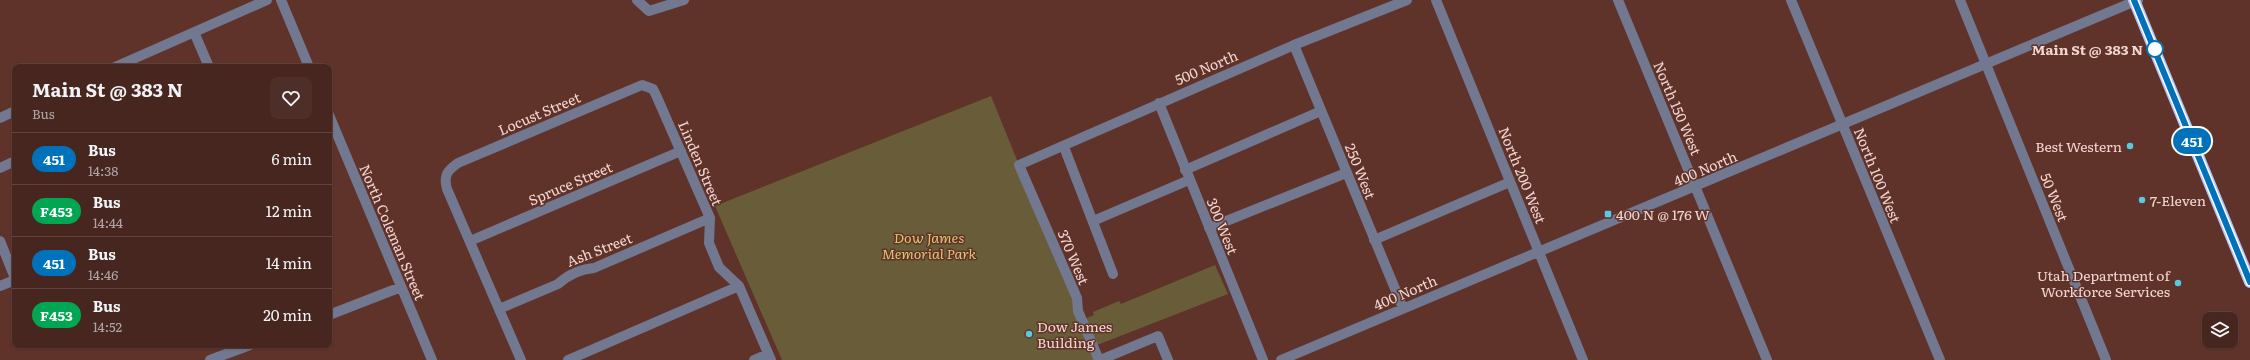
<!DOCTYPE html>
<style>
body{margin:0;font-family:Literata,serif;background:#4e2e29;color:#f1f3f6;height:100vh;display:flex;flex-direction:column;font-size:15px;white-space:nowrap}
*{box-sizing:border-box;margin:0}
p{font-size:13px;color:#b0a5a5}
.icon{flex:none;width:22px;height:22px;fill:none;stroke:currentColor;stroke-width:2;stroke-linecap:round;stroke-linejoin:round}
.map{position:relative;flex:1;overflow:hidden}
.side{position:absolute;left:12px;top:64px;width:320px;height:284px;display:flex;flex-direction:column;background:#472620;border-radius:8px;box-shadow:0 1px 3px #0004,0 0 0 1px #5f433e}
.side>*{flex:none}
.badge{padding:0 8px;border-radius:13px;font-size:14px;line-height:26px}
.fabs{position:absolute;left:2202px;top:312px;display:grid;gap:8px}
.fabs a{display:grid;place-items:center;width:36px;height:36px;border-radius:8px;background:#472620;box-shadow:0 1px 3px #0004,0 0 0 1px #5f433e;font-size:20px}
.map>.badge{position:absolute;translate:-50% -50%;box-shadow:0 0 0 2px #fff}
.round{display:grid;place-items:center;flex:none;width:42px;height:42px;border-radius:8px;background:#4e2e29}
.summary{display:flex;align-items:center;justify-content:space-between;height:68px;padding:0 20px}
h1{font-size:19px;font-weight:700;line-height:30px}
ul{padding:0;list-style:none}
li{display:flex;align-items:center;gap:12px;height:52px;padding:0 20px;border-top:1px solid #5f433e}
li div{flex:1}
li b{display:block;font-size:15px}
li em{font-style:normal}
li .badge{min-width:44px;font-weight:700;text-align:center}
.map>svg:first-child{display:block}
</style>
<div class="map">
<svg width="2250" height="360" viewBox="0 0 2250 360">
<rect width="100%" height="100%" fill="#5f332a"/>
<path fill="#695d39" d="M 991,96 L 1082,320 L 1094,315 L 1093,312 L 1119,301 L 1121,304 L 1215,265 L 1228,294 L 1092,347 L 1097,360 L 782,360 L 715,206 Z"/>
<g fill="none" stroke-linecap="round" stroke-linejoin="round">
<path stroke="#71788f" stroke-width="10" d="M 281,0 L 309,67
M 637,0 L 649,11 L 684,0
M 1436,0 L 1583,360
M 1618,0 L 1767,360
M 1791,0 L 1940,360
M 1960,0 L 2106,360
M 194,32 L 209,67
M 1294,45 L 1403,308
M 115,67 L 267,0
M 1159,103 L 1263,360
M 329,115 L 432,360
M 0,118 L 15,111
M 1064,147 L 1113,274
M 0,168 L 15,161
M 1185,170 L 1321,111
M 1093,221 L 1189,180
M 1209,228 L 1346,173
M 1374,240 L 1510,182
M 0,241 L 15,278
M 470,241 L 681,151
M 0,286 L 15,280
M 499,309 L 558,284 C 568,275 581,269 594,268 L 710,218
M 329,315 L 401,287
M 210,360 L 250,345
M 521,360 L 447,189 C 443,175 448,170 458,163 L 642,85 L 653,89 L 656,95 L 710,218 L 709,243 L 719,267 L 739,286 L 771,360
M 568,360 L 739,286
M 754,360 L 768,354
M 1099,360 L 1078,311 L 1077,298 L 1019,165 L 1294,45 L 1407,0
M 1100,360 L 1158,336 L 1168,360
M 1281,360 L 2138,0"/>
<path stroke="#b1c1fa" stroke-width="12" d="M 2134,0 L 2250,282"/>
</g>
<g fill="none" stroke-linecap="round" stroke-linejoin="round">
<defs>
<path id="line" d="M 2134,0 L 2250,282"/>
</defs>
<use href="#line" stroke="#fff" stroke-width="9"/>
<use href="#line" stroke="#0072bc" stroke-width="6"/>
</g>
<circle fill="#fff" stroke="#0072bc" stroke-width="2" cx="2155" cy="49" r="8"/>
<g fill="#55cae0" stroke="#5f332a" stroke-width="1.5">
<circle cx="2130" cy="146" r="4"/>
<circle cx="2142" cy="200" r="4"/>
<rect x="1604" y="210" width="8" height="8" rx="2"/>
<circle cx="2178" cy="283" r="4"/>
<circle cx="1029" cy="334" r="4"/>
</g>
<g text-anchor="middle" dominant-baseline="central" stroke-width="3" stroke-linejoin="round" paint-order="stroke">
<g font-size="14" font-weight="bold" fill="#f3d6d0" stroke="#5f332a" text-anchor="end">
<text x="2143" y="49">Main St @ 383 N</text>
</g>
<g font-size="14" fill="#f3d6d0" stroke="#5f332a">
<text transform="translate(1206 67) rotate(-23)">500 North</text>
<text transform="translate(1678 108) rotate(67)">North 150 West</text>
<text transform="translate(539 113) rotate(-23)">Locust Street</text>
<text transform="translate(701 163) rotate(67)">Linden Street</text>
<text transform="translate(1705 168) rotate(-23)">400 North</text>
<text transform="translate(1361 171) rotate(68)">250 West</text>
<text transform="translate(1523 175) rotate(68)">North 200 West</text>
<text transform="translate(1878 175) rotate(68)">North 100 West</text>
<text transform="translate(570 183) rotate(-23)">Spruce Street</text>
<text transform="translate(2055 197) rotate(68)">50 West</text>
<text transform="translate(1223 226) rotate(68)">300 West</text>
<text transform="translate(393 232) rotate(67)">North Coleman Street</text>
<text transform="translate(599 249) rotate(-21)">Ash Street</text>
<text transform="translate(1074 257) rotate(67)">370 West</text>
<text transform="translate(1405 292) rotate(-23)">400 North</text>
</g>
<g font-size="14" fill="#f3d6d0" stroke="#5f332a" text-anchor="start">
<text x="2122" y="146" text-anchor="end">Best Western</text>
<text x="2150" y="200">7-Eleven</text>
<text x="1616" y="214">400 N @ 176 W</text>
<text x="2170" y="275" text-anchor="end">Utah Department of<tspan x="2170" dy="16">Workforce Services</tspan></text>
<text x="1037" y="326">Dow James<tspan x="1037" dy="16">Building</tspan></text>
</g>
<g font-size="14" font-style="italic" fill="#e1c56e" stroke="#5f332a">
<text x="929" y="237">Dow James<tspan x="929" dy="16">Memorial Park</tspan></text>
</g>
</g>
</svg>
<div class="fabs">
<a><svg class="icon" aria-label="layers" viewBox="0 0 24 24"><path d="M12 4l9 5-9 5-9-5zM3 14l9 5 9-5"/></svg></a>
</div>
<b class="badge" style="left:2192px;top:141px;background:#0072bc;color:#fff">451</b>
<section class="side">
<div class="summary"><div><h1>Main St @ 383 N</h1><p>Bus</p></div><a class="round"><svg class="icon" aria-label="heart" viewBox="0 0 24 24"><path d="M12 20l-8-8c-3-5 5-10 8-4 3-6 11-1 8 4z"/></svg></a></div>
<ul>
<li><span class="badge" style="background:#0072bc;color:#fff">451</span><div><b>Bus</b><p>14:38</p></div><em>6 min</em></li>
<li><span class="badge" style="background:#00a651;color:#fff">F453</span><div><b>Bus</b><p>14:44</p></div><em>12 min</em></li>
<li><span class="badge" style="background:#0072bc;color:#fff">451</span><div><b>Bus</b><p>14:46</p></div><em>14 min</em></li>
<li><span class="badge" style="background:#00a651;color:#fff">F453</span><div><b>Bus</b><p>14:52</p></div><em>20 min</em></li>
</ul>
</section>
</div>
